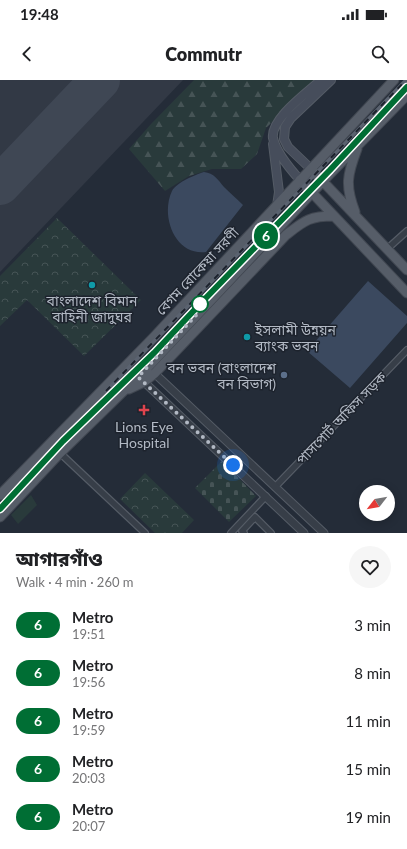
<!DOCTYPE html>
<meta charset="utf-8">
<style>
body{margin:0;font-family:Lato,"Noto Sans Bengali",sans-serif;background:#f6f6f6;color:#202124;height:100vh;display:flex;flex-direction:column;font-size:15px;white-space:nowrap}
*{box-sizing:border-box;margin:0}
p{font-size:13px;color:#757577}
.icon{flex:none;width:22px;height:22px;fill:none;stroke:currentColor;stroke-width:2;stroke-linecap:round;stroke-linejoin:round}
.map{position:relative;height:453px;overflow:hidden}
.side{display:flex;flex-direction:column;background:#fff;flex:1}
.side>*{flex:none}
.badge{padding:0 8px;border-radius:13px;font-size:14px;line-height:26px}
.needle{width:26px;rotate:239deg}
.buttons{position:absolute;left:359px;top:405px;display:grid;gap:8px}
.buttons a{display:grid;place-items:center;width:36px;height:36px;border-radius:50%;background:#fff;box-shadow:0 2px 10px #0003;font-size:20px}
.you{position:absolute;width:20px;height:20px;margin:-10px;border:3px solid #fff;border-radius:50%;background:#1a73e8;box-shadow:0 0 0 6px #1a73e833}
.map>.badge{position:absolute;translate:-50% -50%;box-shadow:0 0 0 2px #fff}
.round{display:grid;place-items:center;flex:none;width:42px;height:42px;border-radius:21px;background:#f6f6f6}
.overview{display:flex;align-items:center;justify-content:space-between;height:68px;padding:0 16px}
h1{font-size:19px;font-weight:800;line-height:30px}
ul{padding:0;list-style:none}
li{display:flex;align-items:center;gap:12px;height:48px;padding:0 16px}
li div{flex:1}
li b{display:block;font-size:15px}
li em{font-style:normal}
li .badge{min-width:44px;font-weight:700;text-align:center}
.status{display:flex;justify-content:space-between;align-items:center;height:28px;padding:0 20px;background:#fff;direction:ltr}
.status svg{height:11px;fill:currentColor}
header{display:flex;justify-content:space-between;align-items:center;height:52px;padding:0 16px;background:#fff;font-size:18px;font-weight:800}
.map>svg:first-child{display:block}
</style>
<div class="status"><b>19:48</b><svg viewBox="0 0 49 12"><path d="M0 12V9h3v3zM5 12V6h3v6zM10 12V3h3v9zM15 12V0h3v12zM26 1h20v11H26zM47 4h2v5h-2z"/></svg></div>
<header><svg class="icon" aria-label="back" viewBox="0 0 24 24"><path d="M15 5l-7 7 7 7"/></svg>Commutr<svg class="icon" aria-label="search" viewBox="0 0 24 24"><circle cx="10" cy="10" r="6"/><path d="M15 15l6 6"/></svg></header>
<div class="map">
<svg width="407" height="453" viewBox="0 0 407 453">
<defs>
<pattern id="forest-firs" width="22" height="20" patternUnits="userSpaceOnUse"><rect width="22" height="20" fill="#293a3b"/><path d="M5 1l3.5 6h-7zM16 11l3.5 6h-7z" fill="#465456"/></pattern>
<pattern id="cemetery-stones" width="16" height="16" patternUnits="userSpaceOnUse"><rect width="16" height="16" fill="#293a3b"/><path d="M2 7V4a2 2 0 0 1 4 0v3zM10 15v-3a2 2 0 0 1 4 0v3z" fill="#465456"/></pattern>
<pattern id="park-crowns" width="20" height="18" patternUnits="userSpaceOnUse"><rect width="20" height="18" fill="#293a3b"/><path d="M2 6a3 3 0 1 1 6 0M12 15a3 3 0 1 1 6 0" fill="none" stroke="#465456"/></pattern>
</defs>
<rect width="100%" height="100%" fill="#242c38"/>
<path fill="#323945" d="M 0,0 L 183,0 L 0,192 Z"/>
<path fill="#293a3b" d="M 31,415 L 37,425 L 18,444 L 11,435 Z"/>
<path fill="url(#forest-firs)" d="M 194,0 L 315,0 L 266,48 L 257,74 L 241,89 L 212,89 L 189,96 L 165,111 L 129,69 L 151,44 Z"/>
<path fill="url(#cemetery-stones)" d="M 222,381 L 256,416 L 229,442 L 195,408 Z"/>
<path fill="url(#park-crowns)" d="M 57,138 L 141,220 L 84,276 L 27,220 L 0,246 L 0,196 Z
M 145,393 L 194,440 L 182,453 L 155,453 L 120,419 Z"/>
<path fill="#3b495f" d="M 204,92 C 214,93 218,100 224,107 C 230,113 237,119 243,125 L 206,172 C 175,176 160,136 172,111 C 177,102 195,95 204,92 Z
M 368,201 L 407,236 L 407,243 L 350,308 L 307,271 Z"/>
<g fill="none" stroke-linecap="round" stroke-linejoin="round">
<path stroke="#3f4754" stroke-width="40" d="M 0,105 L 100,0"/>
<defs>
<path id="minor" d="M 387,169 L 407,151
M 60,373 L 145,453
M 275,407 L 407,270
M 231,453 L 266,416
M 244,453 L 242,451 L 255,437 L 271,453"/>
<path id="tertiary" d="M 151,290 L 324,453
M 142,300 L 304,453"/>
<path id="secondary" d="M 273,64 L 279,112 L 277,126
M 311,89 L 288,67 L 284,59 L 285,47 L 291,38 L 331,0
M 300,100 C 291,90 276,72 273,58 C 270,39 308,12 321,0"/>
<path id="primary" d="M 311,89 L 407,190
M 300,100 L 407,213
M 355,132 C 345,106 347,95 357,69
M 129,309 L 144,302 L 155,293 L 286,155 C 304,141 309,136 334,136
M 0,415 L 154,257 L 394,0
M 0,437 L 60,373 L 148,287 L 323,101 L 407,15"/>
</defs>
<use href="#minor" stroke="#555c66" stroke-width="8"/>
<use href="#tertiary" stroke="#555c66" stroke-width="9"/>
<use href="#secondary" stroke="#555c66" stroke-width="10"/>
<use href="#primary" stroke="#414751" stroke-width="11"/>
<use href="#minor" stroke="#373e48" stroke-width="5.5"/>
<use href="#tertiary" stroke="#373e48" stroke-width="7"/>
<use href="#secondary" stroke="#464d5b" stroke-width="8"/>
<use href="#primary" stroke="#565d68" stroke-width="9"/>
<defs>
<path id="rail" d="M 106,311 L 406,0
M 0,429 L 63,361 L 154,273 L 201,223 L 330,91 L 407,7"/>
</defs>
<use href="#rail" stroke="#5a626f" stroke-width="3.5"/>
<use href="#rail" stroke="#1d232d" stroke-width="2" stroke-dasharray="6" stroke-linecap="butt"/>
</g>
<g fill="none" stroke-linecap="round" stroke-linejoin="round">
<defs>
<path id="line" d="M 0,429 L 63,361 L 154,273 L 201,223 L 330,90 L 407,7"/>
</defs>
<use href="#line" stroke="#fff" stroke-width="9"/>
<use href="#line" stroke="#006e34" stroke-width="6"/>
<path stroke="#b2b9c4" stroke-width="4" stroke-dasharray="0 7.2" d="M 200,224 L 202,229 L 138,297 L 233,385"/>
</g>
<g fill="#0f9aa8" stroke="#1d232d" stroke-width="1.5">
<circle cx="92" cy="205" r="4"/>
<circle cx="247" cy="257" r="4"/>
</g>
<circle fill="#fff" stroke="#006e34" stroke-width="2" cx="200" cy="224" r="8"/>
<circle fill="#5c6f8a" stroke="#1d232d" stroke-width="1.5" cx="284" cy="295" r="4"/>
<path fill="#e0444e" stroke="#1d232d" stroke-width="1.5" d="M142 324h4v4h4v4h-4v4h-4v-4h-4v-4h4z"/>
<g text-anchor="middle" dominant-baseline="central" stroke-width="3" stroke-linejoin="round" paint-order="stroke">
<g font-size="14" fill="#b2b9c4" stroke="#1d232d">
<text transform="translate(197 191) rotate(-47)">বেগম রোকেয়া সরণী</text>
<text transform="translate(341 338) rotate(-46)">পাসপোর্ট অফিস সড়ক</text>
</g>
<g font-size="14" fill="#b2b9c4" stroke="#1d232d">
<text x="92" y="220">বাংলাদেশ বিমান<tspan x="92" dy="16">বাহিনী জাদুঘর</tspan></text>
<text x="255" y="249" text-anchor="start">ইসলামী উন্নয়ন<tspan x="255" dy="16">ব্যাংক ভবন</tspan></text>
<text x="276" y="287" text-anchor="end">বন ভবন (বাংলাদেশ<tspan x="276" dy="16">বন বিভাগ)</tspan></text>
<text x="144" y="346">Lions Eye<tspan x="144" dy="16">Hospital</tspan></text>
</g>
</g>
</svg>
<div class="buttons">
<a><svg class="needle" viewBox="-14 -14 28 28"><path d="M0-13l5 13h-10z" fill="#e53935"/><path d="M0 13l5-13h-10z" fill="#757577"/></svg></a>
</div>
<div class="you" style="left:233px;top:385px"></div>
<b class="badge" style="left:266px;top:156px;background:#006e34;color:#fff">6</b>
</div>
<section class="side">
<div class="overview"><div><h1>আগারগাঁও</h1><p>Walk · 4 min · 260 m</p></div><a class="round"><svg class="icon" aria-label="heart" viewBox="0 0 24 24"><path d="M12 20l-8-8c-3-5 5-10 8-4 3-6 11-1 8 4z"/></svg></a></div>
<ul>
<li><span class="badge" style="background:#006e34;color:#fff">6</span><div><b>Metro</b><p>19:51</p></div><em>3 min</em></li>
<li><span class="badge" style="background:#006e34;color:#fff">6</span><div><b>Metro</b><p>19:56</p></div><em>8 min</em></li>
<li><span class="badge" style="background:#006e34;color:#fff">6</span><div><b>Metro</b><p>19:59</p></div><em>11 min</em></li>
<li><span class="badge" style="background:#006e34;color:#fff">6</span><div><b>Metro</b><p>20:03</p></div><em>15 min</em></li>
<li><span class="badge" style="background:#006e34;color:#fff">6</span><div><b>Metro</b><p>20:07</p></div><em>19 min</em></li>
</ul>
</section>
